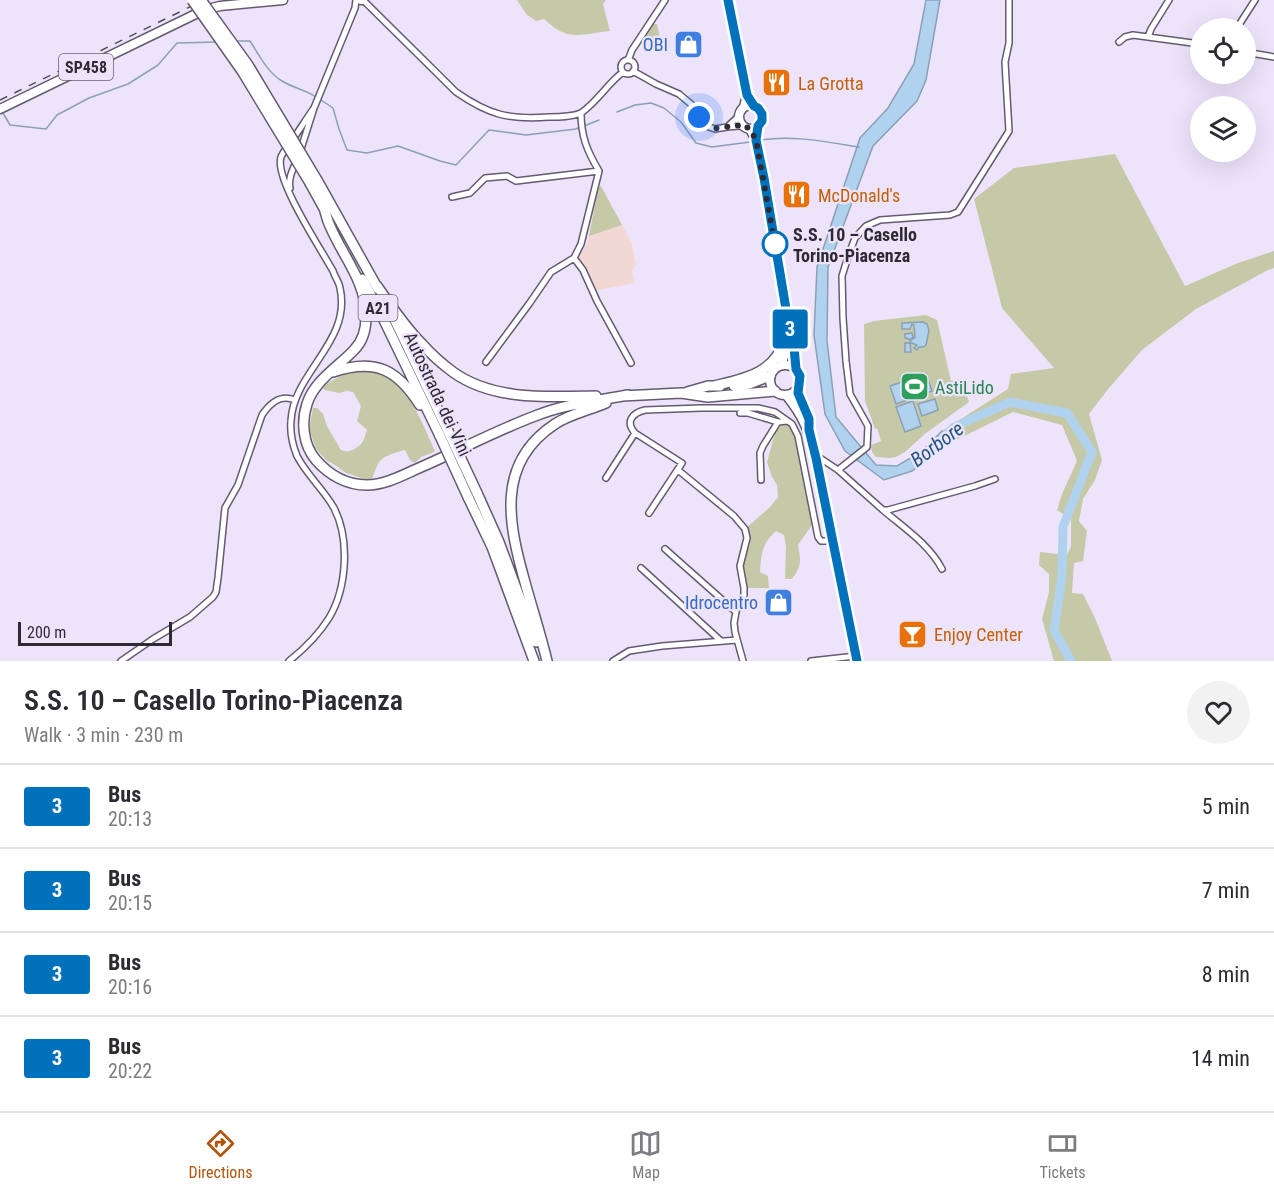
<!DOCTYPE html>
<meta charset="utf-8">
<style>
body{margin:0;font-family:"Roboto Condensed",sans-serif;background:#f2f2f3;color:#2b2b33;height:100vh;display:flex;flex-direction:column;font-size:22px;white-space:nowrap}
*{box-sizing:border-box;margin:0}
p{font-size:20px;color:#7c7c81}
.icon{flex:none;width:33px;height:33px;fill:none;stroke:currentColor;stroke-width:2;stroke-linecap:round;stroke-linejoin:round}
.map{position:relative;height:661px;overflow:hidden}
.details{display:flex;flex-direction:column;background:#fff;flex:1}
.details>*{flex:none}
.badge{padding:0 12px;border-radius:4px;font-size:21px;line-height:39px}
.tools{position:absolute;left:1190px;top:18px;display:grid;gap:12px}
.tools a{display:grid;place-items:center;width:66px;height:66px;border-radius:50%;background:#fff;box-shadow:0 6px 24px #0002;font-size:30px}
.scale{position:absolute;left:18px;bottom:15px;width:154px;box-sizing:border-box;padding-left:6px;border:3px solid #2e2a33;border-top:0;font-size:16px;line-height:21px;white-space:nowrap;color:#2e2a33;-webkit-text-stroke:4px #ede4fc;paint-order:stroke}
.you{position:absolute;width:30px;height:30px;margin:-15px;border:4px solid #fff;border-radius:50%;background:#1a73e8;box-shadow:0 0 0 9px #1a73e833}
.map>.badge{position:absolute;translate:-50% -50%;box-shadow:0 0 0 3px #fff}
.round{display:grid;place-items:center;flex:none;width:63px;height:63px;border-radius:32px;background:#f2f2f3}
.overview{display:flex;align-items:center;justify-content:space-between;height:102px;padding:0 24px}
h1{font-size:28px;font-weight:600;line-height:45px}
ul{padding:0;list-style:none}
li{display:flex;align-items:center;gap:18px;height:84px;padding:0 24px;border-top:2px solid #e1e1e2}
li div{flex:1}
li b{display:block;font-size:22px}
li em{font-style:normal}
li .badge{min-width:66px;font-weight:700;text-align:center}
.tab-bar{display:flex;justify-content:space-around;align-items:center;height:84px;border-top:2px solid #e1e1e2;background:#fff;font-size:16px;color:#7c7c81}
.tab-bar a{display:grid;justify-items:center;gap:3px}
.tab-bar .on{color:#b45309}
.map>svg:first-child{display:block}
</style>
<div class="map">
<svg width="1274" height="661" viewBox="0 0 1274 661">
<rect width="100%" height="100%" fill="#ede4fc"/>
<path fill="#f2d8d5" d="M 622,225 L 632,244 L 636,265 L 632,270 L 635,283 L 594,291 L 577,259 L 587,244 L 589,236 Z"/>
<path fill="#c6c9a8" d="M 517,0 L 606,0 L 603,4 L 610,31 C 597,32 576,38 565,33 C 557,31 550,24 544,19 L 536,21 L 527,15 Z
M 653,24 L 657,24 L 663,52 L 661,52 L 657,42 L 648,39 L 643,41 Z
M 1115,154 L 1185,286 L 1238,263 L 1274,251 L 1274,268 L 1268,270 L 1196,309 L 1142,350 L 1109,388 L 1089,414 L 1102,460 L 1095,480 L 1083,499 L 1079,521 L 1087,531 L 1083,561 L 1074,563 L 1072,593 L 1083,594 L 1095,618 L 1112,661 L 1054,661 L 1042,619 L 1049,592 L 1049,574 L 1039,565 L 1040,552 L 1067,555 L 1071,546 L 1071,519 L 1057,510 L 1062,494 L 1077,461 L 1062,425 L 1013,412 L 948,444 L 942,431 L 1008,389 L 1011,374 L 1054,368 L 1002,308 L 974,199 L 1014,168 Z
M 601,186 L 622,225 L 589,236 L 598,188 Z
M 926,315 L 937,320 L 951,381 L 961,379 L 965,393 L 966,393 L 969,402 L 926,433 L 905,452 L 896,457 L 890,458 L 876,457 L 872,452 L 871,445 L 881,441 L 877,428 L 875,429 L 865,401 L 864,324 L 874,321 Z
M 352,370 C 359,370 369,368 376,370 C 406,378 423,425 435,451 L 434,452 L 421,457 L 415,463 L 410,460 L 405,450 C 398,452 385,455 380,461 C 376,466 374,475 371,481 L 346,473 L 332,463 L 327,461 L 316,449 L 309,429 L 313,408 L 317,408 L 323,414 L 327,426 L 341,450 C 348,452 349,452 356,448 C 365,442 363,440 367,430 L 357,421 L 361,406 L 353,392 L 347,391 L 339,393 L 325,390 L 323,388 L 326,384 Z
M 787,421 L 798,436 L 814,522 L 798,545 C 801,561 802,565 792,579 L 785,579 L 786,547 L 784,535 L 776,531 C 762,543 761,555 760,572 L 768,576 L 769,588 L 744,588 L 741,557 L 745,546 L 745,529 L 770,507 L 778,497 L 777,485 L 772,477 L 767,462 L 777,426 Z"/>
<path fill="#b1d2ee" stroke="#8aa0b6" stroke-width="1.5" d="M 926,0 L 940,0 L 926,80 L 917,101 L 873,146 L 828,267 L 827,341 L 836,417 L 876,465 L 897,466 L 921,452 L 942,431 L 948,444 L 912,471 L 884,480 L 845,451 L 825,414 L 814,335 L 817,267 L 860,138 L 888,108 L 914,64 Z
M 923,322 L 927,324 L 929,330 L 926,345 L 923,347 L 919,347 L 917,350 L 914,348 L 917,345 L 912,343 L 910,344 L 911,352 L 905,352 L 905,343 L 909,343 L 911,341 L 909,339 L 905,338 L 905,334 L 912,333 L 913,337 L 911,339 L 913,339 L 915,337 L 914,325 L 912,324 L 910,329 L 902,329 L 902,323 Z
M 926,374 L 932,391 L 896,404 L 890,386 Z
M 935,399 L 938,410 L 922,416 L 918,404 Z
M 913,401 L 921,426 L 905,432 L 896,407 Z"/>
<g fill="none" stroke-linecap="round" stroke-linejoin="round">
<path stroke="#8aa0b6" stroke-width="1.5" d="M 237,41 L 250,41 C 259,55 268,73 282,81 C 293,88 306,90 316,97
M 321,100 L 333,108 L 339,129 L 347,150 L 367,153 L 398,146 L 440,161 L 456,165 L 489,130 L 526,135 L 576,129 L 580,127
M 617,112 L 635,105 L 651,103 L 664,108 L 681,122 L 696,143 L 712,147 L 750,142
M 3,113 L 10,125 L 46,129 L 57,115 L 89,98 L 128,84 L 158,65 L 177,43 L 217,42
M 584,126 L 599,120
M 761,140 C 794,135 827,142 859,147"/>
<path stroke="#b1d2ee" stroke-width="9" d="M 938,443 L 954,427 L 1010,402 L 1067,413 L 1092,452 L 1063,527 L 1062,576 L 1054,630 L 1071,661"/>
<defs>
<path id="street" d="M 363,0 L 456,92 C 489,115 509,120 549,117 C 560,117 571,117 581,113
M 1237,28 L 1255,0
M 1148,37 L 1151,29 L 1169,0
M 1119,42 L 1125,37 L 1133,35 L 1200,44
M 1245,52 L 1274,57
M 627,60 L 629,58 L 632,50 L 665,0
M621 67a7 7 0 1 1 14 0a7 7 0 1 1-14 0Z
M 633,71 L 656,84 L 679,94 L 692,105 L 699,117 L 706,126 L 715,129 L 727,127
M 739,116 L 727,127 L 739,126 L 742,125
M 300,152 L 314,108 L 355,8 L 356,0
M 290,188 C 288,178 293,169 297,160
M 452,197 L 470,193 L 485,178 L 507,176 L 516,181 L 599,171
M 574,258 L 583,270 L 597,301 L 631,363
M 486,362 L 529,304 L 551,272 L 574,258 L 581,244 L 599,171 C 587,151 581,136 581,113 C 598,101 608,83 623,72
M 740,413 L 748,413 L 778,422
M 816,458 L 820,458 L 838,470 L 883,510 L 888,510 L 975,486 L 995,479
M 678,470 L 734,516 L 745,529 L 747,538 L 740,566 L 744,588 L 744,595 L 737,606 L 734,623 L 735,632 L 743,661
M 838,470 L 867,447 L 868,426 L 850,394 L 846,361 L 843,318 L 842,276 L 848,257 L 855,238 L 866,226 L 880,220 L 950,215 L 958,212 L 1009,131 L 1005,62 L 1009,43 L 1009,0
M 606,478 L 635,433
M 761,480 L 760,453 L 763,446 L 778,422 L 787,421
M 883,510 C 904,528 929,544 942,569
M 649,513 L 682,463 L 635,433 C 625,422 632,413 645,410 L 701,408 L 758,408 L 775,412 L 792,424 L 798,436 L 818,537 L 821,541 L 833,541
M 665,549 L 736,612
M 641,568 L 721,641
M 121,661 L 153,639 L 190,617 L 213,597 L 216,592 L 218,578 L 225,508 L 238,485 L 262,415 C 270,403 280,394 295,400
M 289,661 C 304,649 319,634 329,618 C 347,588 350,539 334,508 C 324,490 306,474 297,456 C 293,446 290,432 291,421 C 293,372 352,342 340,288 C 339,282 335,277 333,271 C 321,249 274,179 281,157 C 283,152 288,146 291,142 C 299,131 306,119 314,108
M 613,661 L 629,651 L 662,646 L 737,640
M 811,661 L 856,656"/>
<path id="primary" d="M 361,0 L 363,0
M 728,0 L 747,95 L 744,107
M739 117a12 12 0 1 1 24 0a12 12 0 1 1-24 0Z
M 0,109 L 204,10 L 220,6 L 283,0
M 750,129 L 756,140 L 763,178 L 787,315 L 794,347 L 796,369
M770 380a15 15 0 1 1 30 0a15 15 0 1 1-30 0Z
M 781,365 L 785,354 L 787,337
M 797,389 C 800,402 809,412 809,425
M 786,395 C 804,417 809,432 816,458 L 857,661"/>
<path id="highway" d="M 317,180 L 378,289
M 310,183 L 326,212
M 324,208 C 326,214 327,220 330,226 C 343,257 366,281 366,317 C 366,330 363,341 354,350 C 338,367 314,381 307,404 C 301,422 303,445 316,460 C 329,475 347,485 367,485 C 385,485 403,475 419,468 C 458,451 495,431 535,416 C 564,404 596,401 628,395
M 362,279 L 383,318 L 440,436
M 377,286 C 391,306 405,327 422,344 C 431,354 442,364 453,372 C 493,401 549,397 596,396
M 392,314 L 448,431
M 333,372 C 375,358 397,369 420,405
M 714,386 C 743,379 777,373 784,339 C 786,331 786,323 787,315
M 734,386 L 749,384 L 770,376
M 687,392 L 708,386 L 720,386
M 622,396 L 681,393 L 708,397 L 775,391
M 477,493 L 499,542 L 536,642
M 468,497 L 492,547 L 534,661
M 547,661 C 541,636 533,611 526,586 C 509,526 494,464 555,424 C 570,414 590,410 606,403"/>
</defs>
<use href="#street" stroke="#645b70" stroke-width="8"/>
<use href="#primary" stroke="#645b70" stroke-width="11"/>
<use href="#highway" stroke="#645b70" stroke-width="12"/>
<use href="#street" stroke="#fff" stroke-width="5"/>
<use href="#primary" stroke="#fff" stroke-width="8"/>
<use href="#highway" stroke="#fff" stroke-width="9"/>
<path stroke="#524d59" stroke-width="1.5" stroke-dasharray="8 8" stroke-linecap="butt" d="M 0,100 L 204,0"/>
<defs>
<path id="highway-bridge" d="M 192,0 L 242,71 L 310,183
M 201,0 L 248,65 L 317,180
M 448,431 L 477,493
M 440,436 L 468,497"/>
</defs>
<use href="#highway-bridge" stroke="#645b70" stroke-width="12" stroke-linecap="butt"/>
<use href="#highway-bridge" stroke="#fff" stroke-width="9"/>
</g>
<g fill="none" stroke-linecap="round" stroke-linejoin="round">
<defs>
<path id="line" d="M 728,0 L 747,95 L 754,106 L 758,108 L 762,114 L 762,121 L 758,126 L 756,140 L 764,178 L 787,315 L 794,347 L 796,369 L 800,376 L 798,393 L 809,419 L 809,430 L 816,458 L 857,661"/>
</defs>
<use href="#line" stroke="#fff" stroke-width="14"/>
<use href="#line" stroke="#0072bc" stroke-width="9"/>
<path stroke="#2e2a33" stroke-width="6" stroke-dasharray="0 10.8" d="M 699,117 C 707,128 713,130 726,127 C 732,126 736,127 742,124 L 750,129 L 756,140 L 775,244"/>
</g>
<defs>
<symbol id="shop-square" viewBox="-11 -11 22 22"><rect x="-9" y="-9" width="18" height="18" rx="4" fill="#3f7fe0" stroke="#ede4fc"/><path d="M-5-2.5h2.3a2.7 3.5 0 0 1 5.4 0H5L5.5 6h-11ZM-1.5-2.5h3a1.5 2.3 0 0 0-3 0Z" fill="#fff"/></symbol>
<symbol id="restaurant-square" viewBox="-11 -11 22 22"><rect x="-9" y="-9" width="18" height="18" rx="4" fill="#e8710a" stroke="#ede4fc"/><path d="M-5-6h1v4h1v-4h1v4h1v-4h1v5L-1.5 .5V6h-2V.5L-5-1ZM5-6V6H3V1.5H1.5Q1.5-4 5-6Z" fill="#fff"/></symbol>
<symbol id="stadium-square" viewBox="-11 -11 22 22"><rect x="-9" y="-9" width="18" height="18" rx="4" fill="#2e9e5b" stroke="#ede4fc"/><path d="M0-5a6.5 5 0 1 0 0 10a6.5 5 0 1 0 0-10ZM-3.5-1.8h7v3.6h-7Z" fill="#fff"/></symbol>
<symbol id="bar-square" viewBox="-11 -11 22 22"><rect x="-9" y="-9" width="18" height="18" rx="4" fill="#e8710a" stroke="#ede4fc"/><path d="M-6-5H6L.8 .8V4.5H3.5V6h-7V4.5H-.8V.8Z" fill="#fff"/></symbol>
</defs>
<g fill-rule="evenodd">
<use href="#shop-square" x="672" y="28" width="33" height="33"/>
<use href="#restaurant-square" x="760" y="66" width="33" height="33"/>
<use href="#restaurant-square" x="780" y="178" width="33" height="33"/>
<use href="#stadium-square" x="898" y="370" width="33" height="33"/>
<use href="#shop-square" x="762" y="586" width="33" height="33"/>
<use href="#bar-square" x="896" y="618" width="33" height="33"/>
</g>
<circle fill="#fff" stroke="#0072bc" stroke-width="3" cx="775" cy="244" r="12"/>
<g text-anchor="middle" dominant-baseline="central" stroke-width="4.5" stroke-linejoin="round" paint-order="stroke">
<g fill="#ede4fc" stroke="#67626f" stroke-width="1.5">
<rect x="59" y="54" width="54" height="26" rx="4.5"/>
<rect x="358.5" y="295" width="39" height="26" rx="4.5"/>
</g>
<g font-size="16" font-weight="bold" fill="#2e2a33">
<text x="86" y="67">SP458</text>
<text x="378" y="308">A21</text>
</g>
<g font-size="18" fill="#366cbe" stroke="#ede4fc" text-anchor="end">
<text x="668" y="44">OBI</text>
<text x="758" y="602">Idrocentro</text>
</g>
<g font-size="18" fill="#c56008" stroke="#ede4fc" text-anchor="start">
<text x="798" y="83">La Grotta</text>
<text x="818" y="195">McDonald's</text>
<text x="934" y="634">Enjoy Center</text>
</g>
<g font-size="18" font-weight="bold" fill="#2e2a33" stroke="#ede4fc" text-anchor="start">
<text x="793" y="234">S.S. 10 – Casello<tspan x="793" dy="21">Torino-Piacenza</tspan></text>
</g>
<g font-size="18" fill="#27864d" stroke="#ede4fc" text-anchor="start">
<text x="935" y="387">AstiLido</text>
</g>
<g font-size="18" fill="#2e2a33" stroke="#ede4fc">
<text transform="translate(438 394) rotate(65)">Autostrada dei Vini</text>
</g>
<g font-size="20" font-style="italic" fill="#21547a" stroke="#ede4fc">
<text transform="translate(937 444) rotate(-37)">Borbore</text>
</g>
</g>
</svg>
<div class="tools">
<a><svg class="icon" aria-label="locate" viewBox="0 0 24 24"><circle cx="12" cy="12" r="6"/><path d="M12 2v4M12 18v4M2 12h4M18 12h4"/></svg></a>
<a><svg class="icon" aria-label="layers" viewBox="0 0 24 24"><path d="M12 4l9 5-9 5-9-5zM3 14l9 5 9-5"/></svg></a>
</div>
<div class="scale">200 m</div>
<div class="you" style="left:699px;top:117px"></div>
<b class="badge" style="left:790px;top:329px;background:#0072bc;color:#fff">3</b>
</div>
<section class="details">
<div class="overview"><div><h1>S.S. 10 – Casello Torino-Piacenza</h1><p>Walk · 3 min · 230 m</p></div><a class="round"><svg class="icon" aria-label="heart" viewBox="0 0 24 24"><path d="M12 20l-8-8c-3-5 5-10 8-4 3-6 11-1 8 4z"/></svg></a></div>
<ul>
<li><span class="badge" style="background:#0072bc;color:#fff">3</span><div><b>Bus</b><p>20:13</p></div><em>5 min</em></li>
<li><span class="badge" style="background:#0072bc;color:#fff">3</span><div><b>Bus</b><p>20:15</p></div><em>7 min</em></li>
<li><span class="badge" style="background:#0072bc;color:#fff">3</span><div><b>Bus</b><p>20:16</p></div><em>8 min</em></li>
<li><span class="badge" style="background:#0072bc;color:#fff">3</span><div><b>Bus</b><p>20:22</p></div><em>14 min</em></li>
</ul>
</section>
<nav class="tab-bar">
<a class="on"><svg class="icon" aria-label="directions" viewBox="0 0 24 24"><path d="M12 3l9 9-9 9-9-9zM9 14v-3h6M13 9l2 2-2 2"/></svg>Directions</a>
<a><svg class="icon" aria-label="map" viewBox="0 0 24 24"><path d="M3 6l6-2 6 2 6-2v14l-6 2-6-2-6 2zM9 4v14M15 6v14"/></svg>Map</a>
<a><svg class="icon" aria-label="tickets" viewBox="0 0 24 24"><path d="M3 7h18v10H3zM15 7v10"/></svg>Tickets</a>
</nav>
